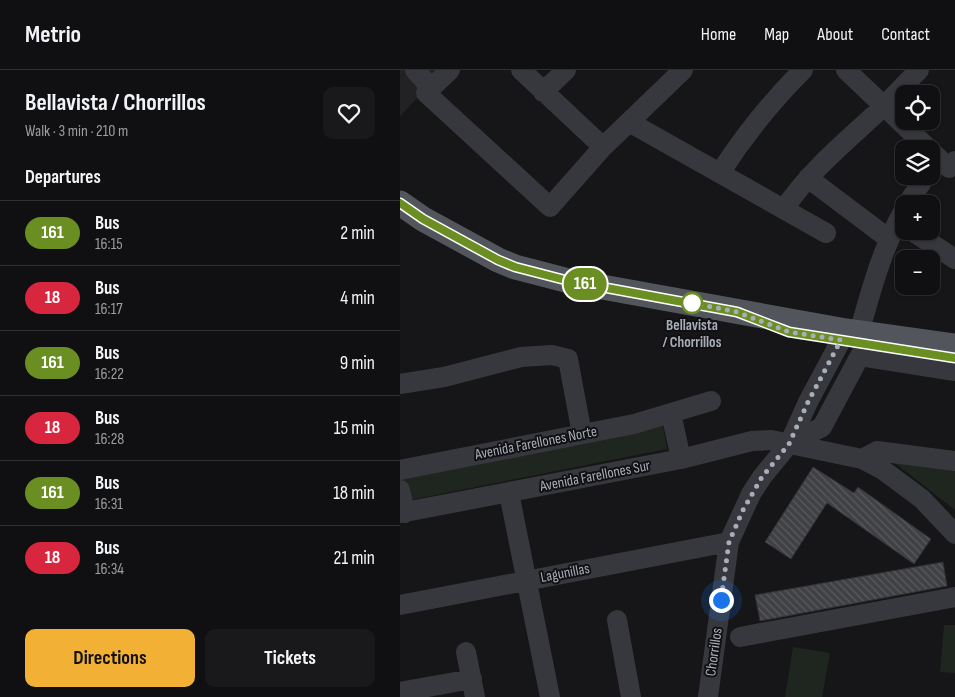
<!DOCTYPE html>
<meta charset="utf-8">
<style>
body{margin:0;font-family:"Sofia Sans Condensed",sans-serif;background:#19191b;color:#f1f3f6;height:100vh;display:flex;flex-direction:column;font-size:19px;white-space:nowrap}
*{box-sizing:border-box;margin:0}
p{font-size:16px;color:#9c9d9f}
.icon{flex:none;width:28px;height:28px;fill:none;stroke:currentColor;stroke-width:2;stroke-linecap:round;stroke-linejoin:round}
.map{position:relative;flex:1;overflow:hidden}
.details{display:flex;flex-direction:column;background:#101012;width:400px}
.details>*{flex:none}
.badge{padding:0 10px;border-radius:16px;font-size:18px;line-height:32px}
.controls{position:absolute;left:495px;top:15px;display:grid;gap:10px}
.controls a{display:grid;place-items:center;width:45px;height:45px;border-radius:10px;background:#101012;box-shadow:0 1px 4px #0004,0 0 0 1px #303032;font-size:25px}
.you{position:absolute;width:25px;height:25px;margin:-12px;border:4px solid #fff;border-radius:50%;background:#1a73e8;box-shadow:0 0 0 8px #1a73e833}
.map>.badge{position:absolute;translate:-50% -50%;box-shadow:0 0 0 2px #fff}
h2{padding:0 25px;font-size:19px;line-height:45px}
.round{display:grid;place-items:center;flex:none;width:52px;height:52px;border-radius:10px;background:#19191b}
.headline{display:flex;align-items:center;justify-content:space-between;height:85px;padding:0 25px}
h1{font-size:24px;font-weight:700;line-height:38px}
.primary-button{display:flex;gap:10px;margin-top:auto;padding:10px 25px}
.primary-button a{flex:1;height:58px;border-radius:10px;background:#f2b134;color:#111;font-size:20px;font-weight:700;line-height:58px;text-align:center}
.primary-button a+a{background:#19191b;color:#f1f3f6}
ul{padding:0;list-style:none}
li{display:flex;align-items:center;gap:15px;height:65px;padding:0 25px;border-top:1px solid #303032}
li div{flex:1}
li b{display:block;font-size:19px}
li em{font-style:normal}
li .badge{min-width:55px;font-weight:700;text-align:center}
header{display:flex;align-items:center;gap:30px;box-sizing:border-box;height:70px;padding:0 25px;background:#101012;border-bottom:1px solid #303032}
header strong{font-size:24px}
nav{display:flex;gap:28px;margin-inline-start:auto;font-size:18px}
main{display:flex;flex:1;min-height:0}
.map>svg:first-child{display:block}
</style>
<header>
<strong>Metrio</strong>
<nav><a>Home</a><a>Map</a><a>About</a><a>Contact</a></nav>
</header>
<main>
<section class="details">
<div class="headline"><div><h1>Bellavista / Chorrillos</h1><p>Walk · 3 min · 210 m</p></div><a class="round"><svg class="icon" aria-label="heart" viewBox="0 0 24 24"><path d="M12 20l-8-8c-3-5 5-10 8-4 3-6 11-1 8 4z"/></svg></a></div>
<h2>Departures</h2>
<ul>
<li><span class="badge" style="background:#6b8e23;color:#fff">161</span><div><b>Bus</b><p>16:15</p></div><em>2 min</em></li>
<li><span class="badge" style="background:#d7263d;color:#fff">18</span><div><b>Bus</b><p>16:17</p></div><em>4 min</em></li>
<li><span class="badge" style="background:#6b8e23;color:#fff">161</span><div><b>Bus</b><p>16:22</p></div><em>9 min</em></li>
<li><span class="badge" style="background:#d7263d;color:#fff">18</span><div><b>Bus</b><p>16:28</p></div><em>15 min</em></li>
<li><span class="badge" style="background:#6b8e23;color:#fff">161</span><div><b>Bus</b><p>16:31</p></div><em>18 min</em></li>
<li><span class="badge" style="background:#d7263d;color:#fff">18</span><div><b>Bus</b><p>16:34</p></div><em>21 min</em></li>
</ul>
<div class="primary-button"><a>Directions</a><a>Tickets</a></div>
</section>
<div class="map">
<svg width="555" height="627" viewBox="0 0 555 627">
<defs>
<pattern id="building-back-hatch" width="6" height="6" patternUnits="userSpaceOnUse" patternTransform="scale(1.25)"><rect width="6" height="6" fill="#404145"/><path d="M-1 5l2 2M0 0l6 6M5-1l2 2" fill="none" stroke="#595a5e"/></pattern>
</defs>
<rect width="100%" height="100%" fill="#161618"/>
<path fill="#222225" d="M 0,0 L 44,0 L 0,46 Z"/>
<path fill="#1e261f" d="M 263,355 L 267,379 L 0,432 L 0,404 Z
M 491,390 L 555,399 L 555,440 Z
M 544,555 L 555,555 L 555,603 L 540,602 Z
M 393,577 L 430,583 L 422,627 L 385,627 Z"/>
<path fill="url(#building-back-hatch)" stroke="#303034" d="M 413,397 L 454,423 L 458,417 L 531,469 L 514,494 L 427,433 L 391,489 L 365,472 Z
M 543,492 L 547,516 L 360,551 L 355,525 Z"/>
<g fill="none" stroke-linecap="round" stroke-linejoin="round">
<path stroke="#37383d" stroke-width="20" d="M 15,0 L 31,18
M 50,0 L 26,23 L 150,137 L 203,77 L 283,0
M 121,0 L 203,77
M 446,0 L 529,79
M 143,22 L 166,0
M 229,52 L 426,163
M 531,81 L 549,98 L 555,91
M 320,103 C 345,64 370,33 403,0
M 408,108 L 489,169
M 507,134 L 526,106
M 384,139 C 411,99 449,69 484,36 C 496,24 507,12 519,0
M 512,161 L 555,189
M 459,263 C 471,221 482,178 504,140
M 460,286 L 555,301
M 0,314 L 44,307 L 121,287 L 152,285 L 168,289 L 182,364
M 271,343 L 281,389
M 389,374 L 422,357 L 471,265
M 462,389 L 477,381 L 555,391
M 0,400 L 234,354 L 311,331
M 0,420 L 5,443
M 109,423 L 150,627
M 0,443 L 281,389 L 352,371 L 371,370 L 462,389 L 483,400 L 522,429 L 555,464
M 0,535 L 329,472
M 217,550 L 231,627
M 340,567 L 555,527
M 66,582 L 75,627
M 0,622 L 72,609
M 308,627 L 329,472 L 351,424 L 362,407 L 389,374 L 408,332 L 446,261"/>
<path stroke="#53555c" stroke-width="25" d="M 0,133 L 23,149 L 98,190 L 115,197 L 169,211 L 446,261 L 555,276"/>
</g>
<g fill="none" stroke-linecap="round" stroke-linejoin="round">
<defs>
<path id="line" d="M 0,133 L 23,149 L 98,190 L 115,197 L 169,211 L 337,242 L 389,262 L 555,288"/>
</defs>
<use href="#line" stroke="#fff" stroke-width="11"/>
<use href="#line" stroke="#6b8e23" stroke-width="8"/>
<path stroke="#a8adb8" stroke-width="5" stroke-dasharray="0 9" d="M 292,233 L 337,242 L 389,262 L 441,270 L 408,332 L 389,374 L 362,407 L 343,440 L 329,472 L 321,530"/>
</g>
<circle fill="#fff" stroke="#6b8e23" stroke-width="2.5" cx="292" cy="233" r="10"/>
<g text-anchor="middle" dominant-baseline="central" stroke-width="4" stroke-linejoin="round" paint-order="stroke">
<g font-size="15" font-weight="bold" fill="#a8adb8" stroke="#111113">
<text x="292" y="255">Bellavista<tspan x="292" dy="17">/ Chorrillos</tspan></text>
</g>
<g font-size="15" fill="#a8adb8" stroke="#111113">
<text transform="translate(136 373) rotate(-11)">Avenida Farellones Norte</text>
<text transform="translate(195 406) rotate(-11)">Avenida Farellones Sur</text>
<text transform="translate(165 503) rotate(-11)">Lagunillas</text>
<text transform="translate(314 582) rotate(-82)">Chorrillos</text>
</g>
</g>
</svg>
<div class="controls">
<a><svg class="icon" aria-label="locate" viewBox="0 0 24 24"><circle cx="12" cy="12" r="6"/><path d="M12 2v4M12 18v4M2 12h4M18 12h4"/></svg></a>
<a><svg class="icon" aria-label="layers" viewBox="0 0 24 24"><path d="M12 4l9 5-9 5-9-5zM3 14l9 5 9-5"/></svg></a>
<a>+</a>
<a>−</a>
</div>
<div class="you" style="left:321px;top:530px"></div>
<b class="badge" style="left:185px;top:214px;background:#6b8e23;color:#fff">161</b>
</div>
</main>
